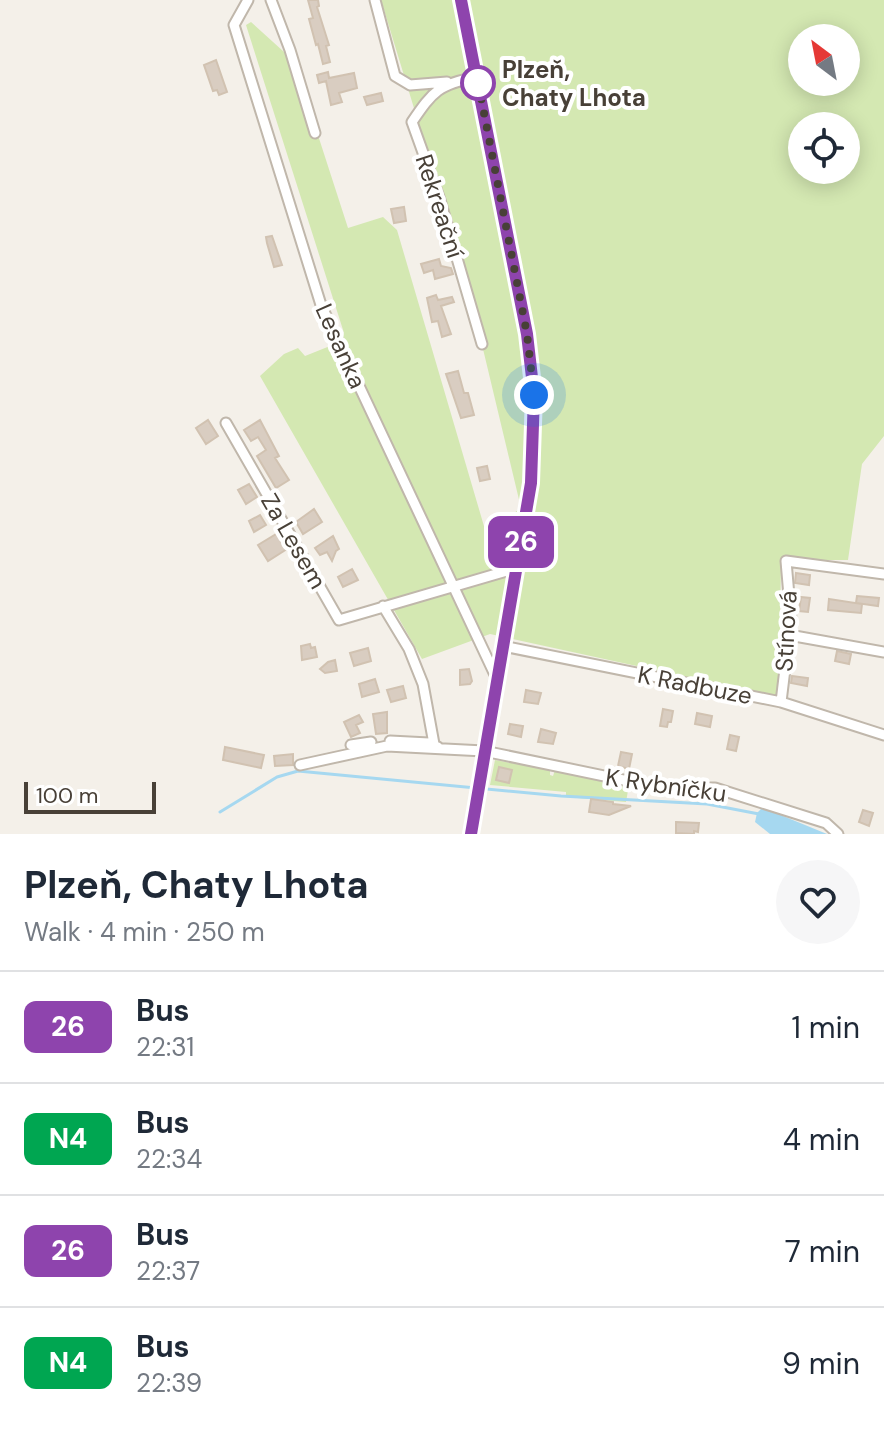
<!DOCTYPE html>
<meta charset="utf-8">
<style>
body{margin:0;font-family:"DM Sans",sans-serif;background:#f6f6f7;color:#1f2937;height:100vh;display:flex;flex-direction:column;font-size:30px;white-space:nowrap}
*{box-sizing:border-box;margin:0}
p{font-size:26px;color:#747a83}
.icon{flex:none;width:44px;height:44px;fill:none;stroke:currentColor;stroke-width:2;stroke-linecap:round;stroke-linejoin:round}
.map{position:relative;height:834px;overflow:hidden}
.details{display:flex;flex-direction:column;background:#fff;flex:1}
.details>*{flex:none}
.badge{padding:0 16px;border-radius:12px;font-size:28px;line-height:52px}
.needle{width:52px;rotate:328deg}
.fabs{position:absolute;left:788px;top:24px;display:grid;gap:16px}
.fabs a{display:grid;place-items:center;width:72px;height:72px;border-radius:50%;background:#fff;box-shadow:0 4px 20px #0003;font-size:40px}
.scale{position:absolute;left:24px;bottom:20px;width:132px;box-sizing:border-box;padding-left:8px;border:4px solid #484037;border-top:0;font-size:22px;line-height:28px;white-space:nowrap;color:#484037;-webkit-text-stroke:6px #fff;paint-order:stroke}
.you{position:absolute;width:40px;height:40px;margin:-20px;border:6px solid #fff;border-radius:50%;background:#1a73e8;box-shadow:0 0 0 12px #1a73e833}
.map>.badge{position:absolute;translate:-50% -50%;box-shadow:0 0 0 4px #fff}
.round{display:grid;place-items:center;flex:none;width:84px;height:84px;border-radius:42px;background:#f6f6f7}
.head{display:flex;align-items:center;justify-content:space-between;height:136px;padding:0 24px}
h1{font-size:38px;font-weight:700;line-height:60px}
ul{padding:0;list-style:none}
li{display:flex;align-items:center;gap:24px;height:112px;padding:0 24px;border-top:2px solid #e0e1e3}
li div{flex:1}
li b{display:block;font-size:30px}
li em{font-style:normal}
li .badge{min-width:88px;font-weight:700;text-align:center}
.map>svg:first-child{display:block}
</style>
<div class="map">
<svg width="884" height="834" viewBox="0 0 884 834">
<rect width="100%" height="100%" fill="#f4f0e9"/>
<path fill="#d4e8b2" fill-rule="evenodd" d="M 381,0 L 884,0 L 884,436 L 862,464 L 848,560 L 781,560 L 779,697 L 490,634 L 422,659 L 260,376 L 284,354 L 298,348 L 305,356 L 330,346 L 344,333 L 246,25 L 251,22 L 294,61 L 348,228 L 383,217 L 397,230 L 486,533 L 521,508 L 467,282 ZM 802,38 L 846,38 L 846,82 L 802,82 ZM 802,126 L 846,126 L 846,170 L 802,170 Z
M 495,760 L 550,770 L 550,775 L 553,776 L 555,770 L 629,785 L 626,802 L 566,797 L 566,792 L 490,785 Z"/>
<path fill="#a6d8f0" d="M 761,809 L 766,809 L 827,834 L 770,834 L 755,822 L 757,813 Z"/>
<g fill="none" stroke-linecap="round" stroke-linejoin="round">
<path stroke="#a6d8f0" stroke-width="3" d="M 220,812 L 277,777 L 298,771 L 561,796 L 707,804 L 759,814"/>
</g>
<path fill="#d9cdc1" stroke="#d1c2b1" stroke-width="2" d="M 308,0 L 318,0 L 319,6 L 317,7 L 329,45 L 326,46 L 330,62 L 323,64 L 318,44 L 316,45 L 309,19 L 313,18 Z
M 216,60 L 227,92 L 219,95 L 217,90 L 213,91 L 204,65 Z
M 328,72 L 329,78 L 354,73 L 357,88 L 339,93 L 342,102 L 331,105 L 326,81 L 319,83 L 317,75 Z
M 381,93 L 383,101 L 367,105 L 364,97 Z
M 404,207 L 406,221 L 394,223 L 391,209 Z
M 272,236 L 282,265 L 274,267 L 267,243 L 266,237 Z
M 439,259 L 441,266 L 451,268 L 453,274 L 435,279 L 433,270 L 424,273 L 421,264 Z
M 436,295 L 438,300 L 452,297 L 454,302 L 441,306 L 451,334 L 442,337 L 438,321 L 432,322 L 427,298 Z
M 458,371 L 464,393 L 468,393 L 474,415 L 461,418 L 446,374 Z
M 208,420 L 218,436 L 206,444 L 196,428 Z
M 260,420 L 279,456 L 275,458 L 289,480 L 276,488 L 257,456 L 266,450 L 258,437 L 251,441 L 244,430 Z
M 487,466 L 490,479 L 480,481 L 477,468 Z
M 249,484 L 257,497 L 246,504 L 238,490 Z
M 314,509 L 322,522 L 303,534 L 296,522 Z
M 260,515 L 266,525 L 254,532 L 249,521 Z
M 278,533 L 287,549 L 268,561 L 258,545 Z
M 333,536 L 339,549 L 336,551 L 332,561 L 327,552 L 320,555 L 315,548 Z
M 352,569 L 358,580 L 343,587 L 338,577 Z
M 796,573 L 810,575 L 809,585 L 795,583 Z
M 857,596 L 879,598 L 878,606 L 856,603 Z
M 801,597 L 810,598 L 808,612 L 799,611 Z
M 829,599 L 862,604 L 861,613 L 828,610 Z
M 310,644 L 311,648 L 315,647 L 317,657 L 302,660 L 301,646 Z
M 368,648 L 371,661 L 354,666 L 350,653 Z
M 837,651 L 851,654 L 849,664 L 835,661 Z
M 335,660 L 337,671 L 325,673 L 320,669 L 328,662 Z
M 469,669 L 472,681 L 470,684 L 460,685 L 460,670 Z
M 792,676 L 808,678 L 807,686 L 791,683 Z
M 375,679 L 379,692 L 362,697 L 359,684 Z
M 403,686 L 406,698 L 391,702 L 387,690 Z
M 526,690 L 541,693 L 538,704 L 524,702 Z
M 663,709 L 673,711 L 671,722 L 668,722 L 667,727 L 660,726 Z
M 387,712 L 387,733 L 376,734 L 373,714 Z
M 697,713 L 712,716 L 710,727 L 695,724 Z
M 359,715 L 363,722 L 356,725 L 360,733 L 351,737 L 344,722 Z
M 510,724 L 523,726 L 521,737 L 508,734 Z
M 541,729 L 556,733 L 553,744 L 538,742 Z
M 730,735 L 739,737 L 736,751 L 727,749 Z
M 225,747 L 264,755 L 261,768 L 223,760 Z
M 621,752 L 632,754 L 629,769 L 618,766 Z
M 293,754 L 293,765 L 275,766 L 274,756 Z
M 499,767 L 512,770 L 509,783 L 496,780 Z
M 591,799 L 613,802 L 613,804 L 631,806 L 609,815 L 589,812 Z
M 863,810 L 873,813 L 869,826 L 859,822 Z
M 676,822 L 699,823 L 698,832 L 694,831 L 694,834 L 676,833 Z"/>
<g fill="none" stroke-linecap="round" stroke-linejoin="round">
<defs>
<path id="minor" d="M 248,0 L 234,25 L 321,305 L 497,679
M 271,0 L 290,50 L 315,133
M 375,0 L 395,76 L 410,85 L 447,82
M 461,0 L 527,334 L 534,395 L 531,483 L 471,834
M 477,77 C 439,84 433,91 412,122 L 440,200 L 482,344
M 226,423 L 339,620 L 517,568
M 383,606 L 409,649 L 423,684 L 434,744
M 789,635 L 884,652
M 503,646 L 781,702 L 884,735
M 781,702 L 791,619 L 786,561 L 884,574
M 390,741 L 429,743 L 438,747
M 351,745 L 371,742
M 300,765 L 387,746 L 484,751 L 662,788 L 715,788 L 826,823 L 838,834"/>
</defs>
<use href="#minor" stroke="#c0b7ab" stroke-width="13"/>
<use href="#minor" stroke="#fff" stroke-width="9"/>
</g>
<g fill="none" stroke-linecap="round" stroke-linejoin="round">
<defs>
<path id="line" d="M 461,0 L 527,334 L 534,395 L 531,483 L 471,834"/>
</defs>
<use href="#line" stroke="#fff" stroke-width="18"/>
<use href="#line" stroke="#8e44ad" stroke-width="12"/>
<path stroke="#484037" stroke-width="8" stroke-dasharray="0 14.4" d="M 478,83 L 477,77 L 527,334 L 534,395"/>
</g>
<circle fill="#fff" stroke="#8e44ad" stroke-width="4" cx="478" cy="83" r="16"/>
<g text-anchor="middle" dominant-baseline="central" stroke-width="8" stroke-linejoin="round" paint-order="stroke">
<g font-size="24" font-weight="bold" fill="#484037" stroke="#fff" text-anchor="start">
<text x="502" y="69">Plzeň,<tspan x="502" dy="28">Chaty Lhota</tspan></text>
</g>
<g font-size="24" fill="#484037" stroke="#fff">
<text transform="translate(440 206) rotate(72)">Rekreační</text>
<text transform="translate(341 346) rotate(66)">Lesanka</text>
<text transform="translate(294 541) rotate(60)">Za Lesem</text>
<text transform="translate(786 631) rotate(-87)">Stínová</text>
<text transform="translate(695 685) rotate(11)">K Radbuze</text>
<text transform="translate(666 785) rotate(8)">K Rybníčku</text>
</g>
</g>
</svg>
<div class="fabs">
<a><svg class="needle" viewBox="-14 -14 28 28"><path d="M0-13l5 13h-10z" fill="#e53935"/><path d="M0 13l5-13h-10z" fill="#747a83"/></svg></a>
<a><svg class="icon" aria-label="locate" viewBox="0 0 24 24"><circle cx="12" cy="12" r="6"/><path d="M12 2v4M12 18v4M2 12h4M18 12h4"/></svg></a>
</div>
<div class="scale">100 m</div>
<div class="you" style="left:534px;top:395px"></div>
<b class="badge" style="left:521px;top:542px;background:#8e44ad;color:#fff">26</b>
</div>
<section class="details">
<div class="head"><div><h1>Plzeň, Chaty Lhota</h1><p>Walk · 4 min · 250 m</p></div><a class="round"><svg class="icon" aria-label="heart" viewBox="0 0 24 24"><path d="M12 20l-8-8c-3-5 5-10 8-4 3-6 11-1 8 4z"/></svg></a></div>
<ul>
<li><span class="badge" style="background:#8e44ad;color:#fff">26</span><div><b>Bus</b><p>22:31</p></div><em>1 min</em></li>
<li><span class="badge" style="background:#00a651;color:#fff">N4</span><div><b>Bus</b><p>22:34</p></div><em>4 min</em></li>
<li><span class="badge" style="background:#8e44ad;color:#fff">26</span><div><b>Bus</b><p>22:37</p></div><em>7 min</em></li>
<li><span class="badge" style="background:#00a651;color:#fff">N4</span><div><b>Bus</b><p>22:39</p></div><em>9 min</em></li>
</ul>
</section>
